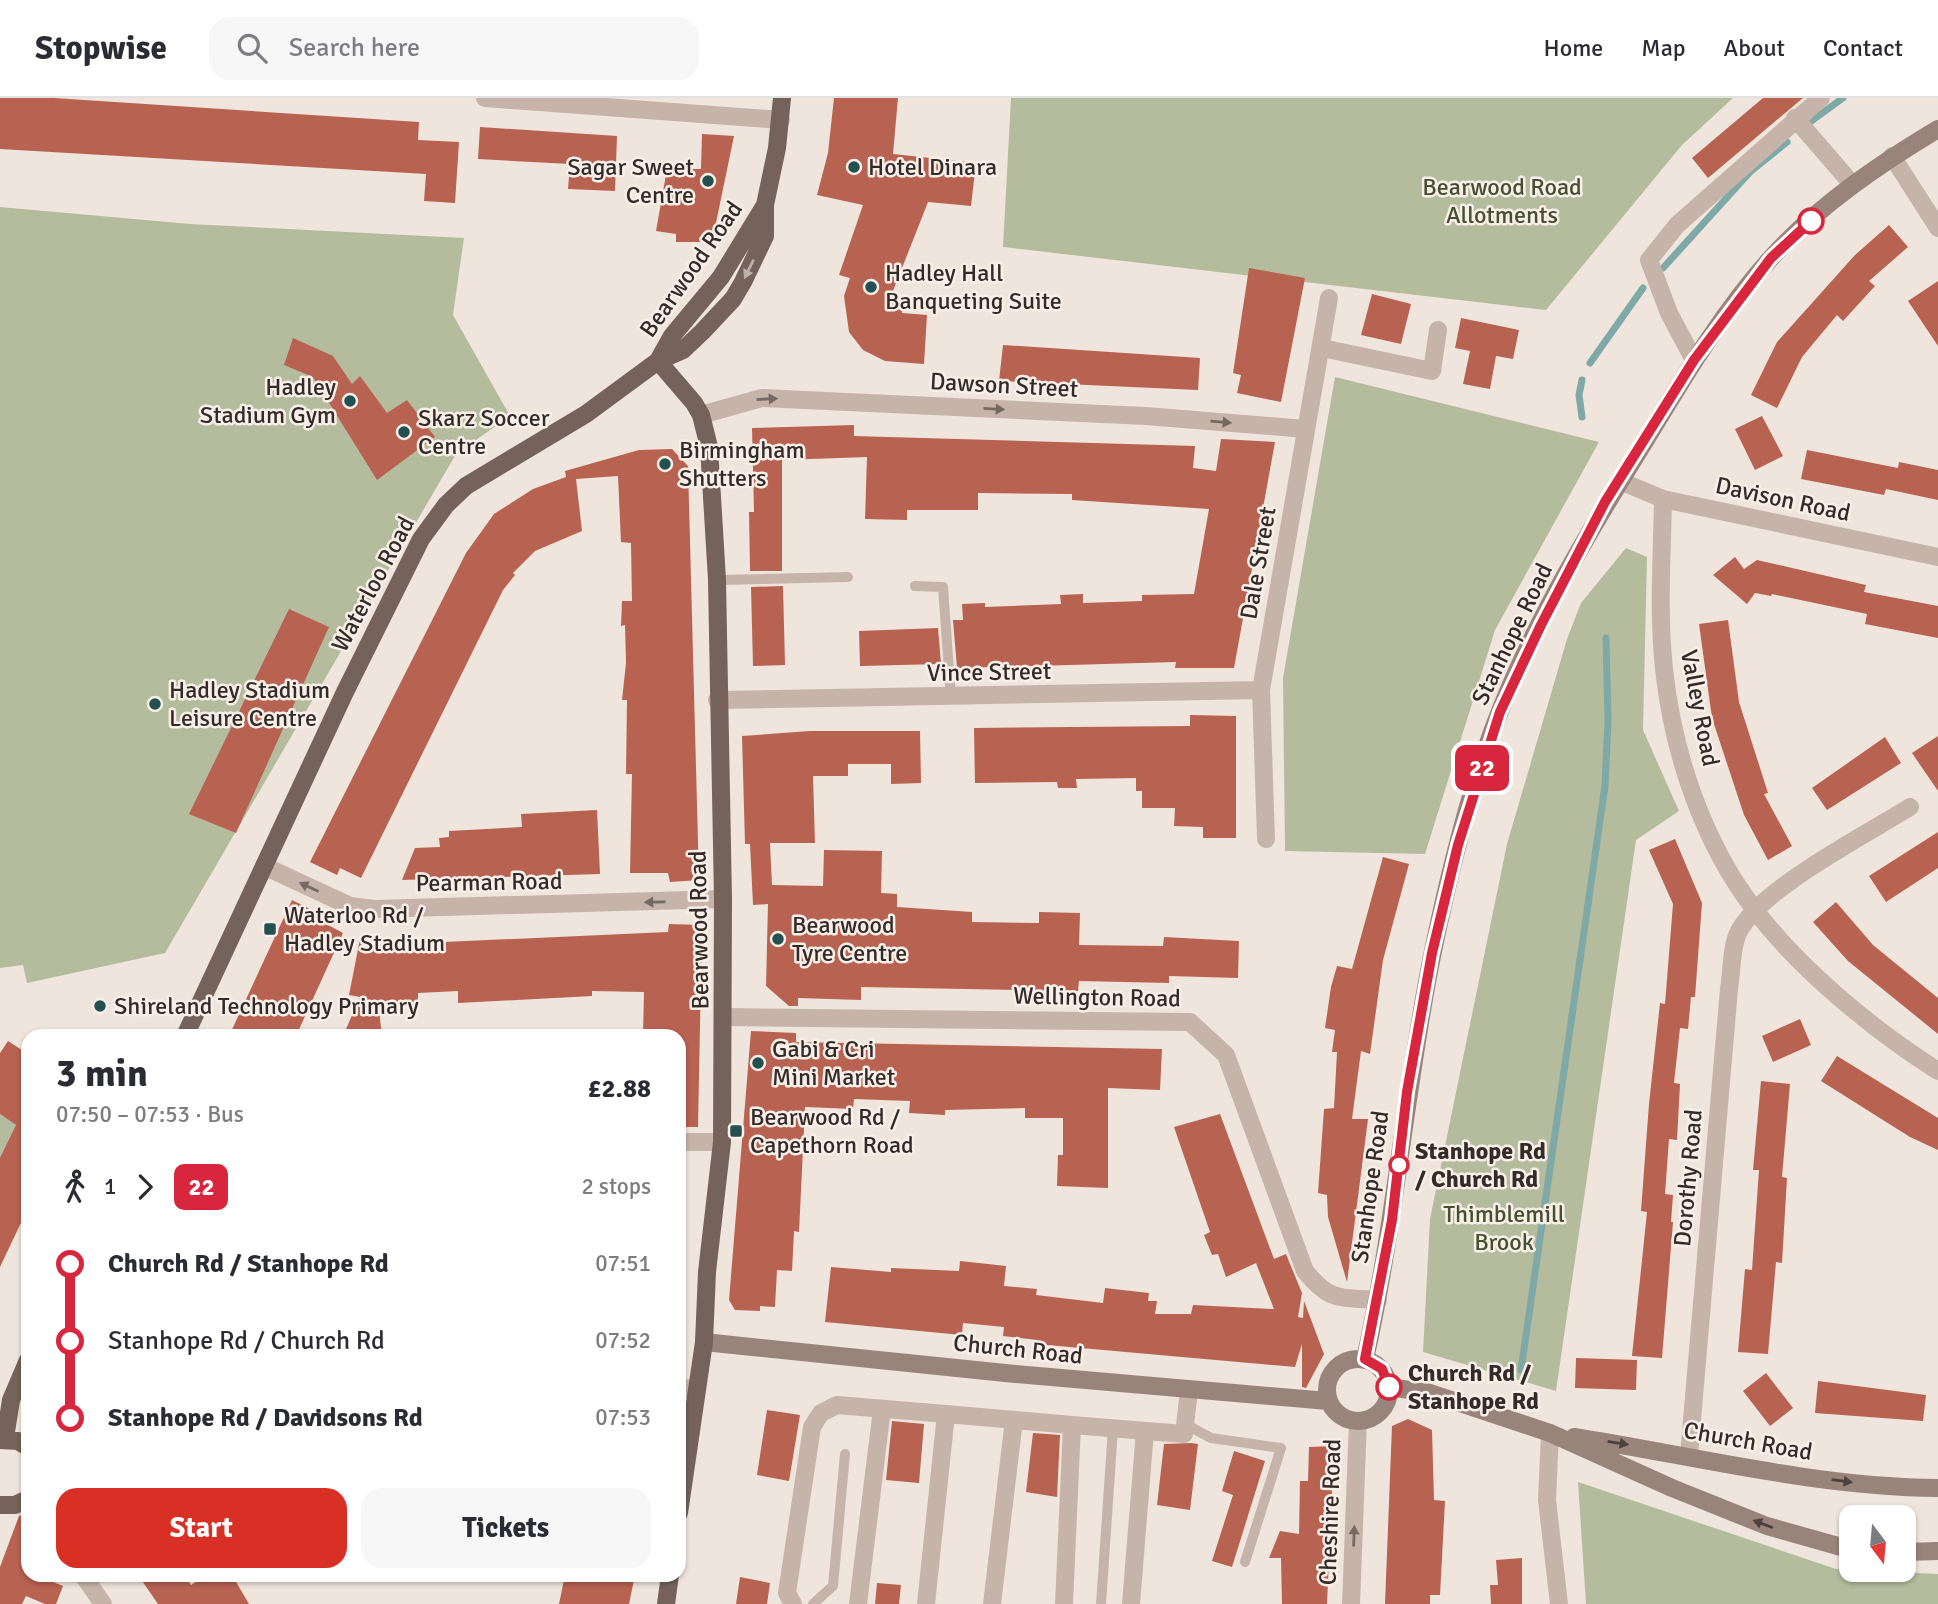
<!DOCTYPE html>
<meta charset="utf-8">
<style>
body{margin:0;font-family:Signika,sans-serif;background:#f7f7f7;color:#2b2b33;height:100vh;display:flex;flex-direction:column;font-size:26px;white-space:nowrap}
*{box-sizing:border-box;margin:0}
p{font-size:23px;color:#7c7c81}
.icon{flex:none;width:38px;height:38px;fill:none;stroke:currentColor;stroke-width:2;stroke-linecap:round;stroke-linejoin:round}
.map{position:relative;flex:1;overflow:hidden}
.drawer{position:absolute;left:21px;top:931px;width:665px;height:553px;display:flex;flex-direction:column;background:#fff;border-radius:21px;box-shadow:0 2px 5px #0004}
.drawer>*{flex:none}
.badge{padding:0 14px;border-radius:10px;font-size:24px;line-height:46px}
.needle{width:46px;rotate:164deg}
.fabs{position:absolute;left:1839px;top:1407px;display:grid;gap:14px}
.fabs a{display:grid;place-items:center;width:77px;height:77px;border-radius:14px;background:#fff;box-shadow:0 2px 5px #0004;font-size:35px}
.map>.badge{position:absolute;translate:-50% -50%;box-shadow:0 0 0 4px #fff}
.legs{display:flex;align-items:center;gap:10px;height:77px;padding:0 35px;font-size:23px}
.legs p{margin-inline-start:auto}
.summary{display:flex;align-items:center;justify-content:space-between;height:119px;padding:0 35px}
h1{font-size:38px;font-weight:700;line-height:52px}
.action{display:flex;gap:14px;margin-top:auto;padding:14px 35px}
.action a{flex:1;height:80px;border-radius:21px;background:#d93025;color:#fff;font-size:28px;font-weight:700;line-height:80px;text-align:center}
.action a+a{background:#f7f7f7;color:#2b2b33}
ul{padding:0 35px;list-style:none}
li{display:flex;align-items:center;gap:24px;height:77px;font-size:26px}
li i{display:grid;place-items:center;width:10px;height:100%;margin:0 9px;background:currentColor}
li i::after{content:'';width:18px;height:18px;margin:-9px;border:5px solid;border-radius:50%;background:#fff}
li p{margin-inline-start:auto}
li:first-child i{background:linear-gradient(#0000 50%,currentColor 0)}
li:last-child i{background:linear-gradient(currentColor 50%,#0000 0)}
header{display:flex;align-items:center;gap:42px;box-sizing:border-box;height:98px;padding:0 35px;background:#fff;border-bottom:2px solid #e1e1e2}
header strong{font-size:33px}
nav{display:flex;gap:38px;margin-inline-start:auto;font-size:24px}
.search{width:490px;height:63px;background:#f7f7f7;display:flex;align-items:center;gap:18px;box-sizing:border-box;padding:0 24px;border-radius:21px;color:#7c7c81;font-size:26px}
.map>svg:first-child{display:block}
</style>
<header>
<strong>Stopwise</strong>
<div class="search"><svg class="icon" aria-label="search" viewBox="0 0 24 24"><circle cx="10" cy="10" r="6"/><path d="M15 15l6 6"/></svg>Search here</div>
<nav><a>Home</a><a>Map</a><a>About</a><a>Contact</a></nav>
</header>
<div class="map">
<svg width="1938" height="1506" viewBox="0 0 1938 1506">
<rect width="100%" height="100%" fill="#efe5dd"/>
<path fill="#b5bc9e" d="M 1011,0 L 1733,0 L 1682,47 L 1546,212 L 1003,149 Z
M 0,109 L 190,126 L 464,140 L 453,217 L 510,318 L 456,356 L 165,855 L 27,885 L 23,867 L 0,870 Z
M 1335,279 L 1599,344 L 1495,532 L 1425,756 L 1285,753 L 1283,580 Z
M 1626,450 L 1647,459 L 1643,632 L 1679,713 L 1636,742 L 1556,1293 L 1423,1254 L 1430,1121 L 1507,746 L 1567,541 L 1581,505 Z
M 0,1016 L 16,1027 L 0,1066 Z
M 1578,1384 L 1836,1471 L 1938,1476 L 1938,1506 L 1586,1506 Z"/>
<g fill="none" stroke-linecap="round" stroke-linejoin="round">
<path stroke="#7fa9a7" stroke-width="7" d="M 1810,24 L 1843,0
M 1663,170 L 1751,73 L 1787,44
M 1590,265 L 1643,190
M 1582,319 L 1579,297 L 1582,282
M 1521,1272 L 1605,688 L 1608,623 L 1606,540"/>
</g>
<path fill="#b86252" d="M 0,0 L 54,0 L 419,24 L 418,42 L 459,44 L 455,105 L 424,103 L 426,76 L 0,51 Z
M 834,0 L 898,0 L 893,56 L 976,65 L 971,108 L 928,104 L 891,198 L 902,201 L 902,215 L 927,217 L 924,266 L 885,263 L 863,252 L 849,234 L 844,198 L 850,180 L 839,177 L 863,107 L 817,97 L 828,55 Z
M 1763,0 L 1803,0 L 1708,80 L 1692,60 Z
M 480,29 L 617,38 L 615,93 L 568,91 L 570,66 L 478,61 Z
M 702,36 L 734,38 L 712,144 L 676,144 L 676,136 L 656,133 L 667,71 L 701,71 Z
M 1889,127 L 1908,149 L 1869,183 L 1875,188 L 1843,223 L 1837,217 L 1802,259 L 1777,310 L 1751,297 L 1777,244 L 1855,157 Z
M 1249,170 L 1305,180 L 1281,304 L 1237,295 L 1241,277 L 1233,275 Z
M 1938,183 L 1938,248 L 1908,203 Z
M 1372,196 L 1411,206 L 1401,246 L 1361,237 Z
M 1461,220 L 1519,232 L 1513,261 L 1496,258 L 1490,291 L 1463,286 L 1470,253 L 1455,250 Z
M 293,240 L 333,258 L 352,286 L 360,278 L 387,315 L 407,302 L 435,339 L 377,382 L 313,279 L 284,267 Z
M 1003,247 L 1200,260 L 1198,292 L 999,283 Z
M 1762,318 L 1783,358 L 1755,372 L 1735,331 Z
M 854,327 L 854,338 L 1195,348 L 1193,370 L 1216,373 L 1221,341 L 1275,344 L 1234,570 L 1175,570 L 1176,564 L 957,570 L 953,522 L 963,522 L 962,506 L 985,505 L 985,509 L 1061,506 L 1060,497 L 1083,496 L 1083,505 L 1142,503 L 1142,497 L 1194,496 L 1209,411 L 1072,402 L 1072,396 L 978,395 L 978,412 L 907,412 L 907,422 L 865,421 L 867,359 L 782,362 L 782,473 L 750,473 L 749,414 L 754,414 L 752,330 Z
M 672,351 L 688,368 L 699,782 L 670,784 L 668,775 L 630,775 L 632,676 L 626,676 L 627,602 L 622,602 L 626,565 L 625,527 L 621,528 L 622,503 L 632,503 L 631,445 L 621,444 L 618,378 L 576,381 L 582,433 L 535,453 L 513,475 L 515,477 L 503,492 L 361,780 L 340,770 L 337,777 L 310,764 L 466,455 L 494,416 L 533,391 L 566,379 L 565,373 L 639,352 Z
M 1807,352 L 1898,370 L 1899,364 L 1938,372 L 1938,402 L 1886,391 L 1884,397 L 1801,381 Z
M 1735,459 L 1744,471 L 1757,462 L 1866,487 L 1864,494 L 1938,508 L 1938,540 L 1865,526 L 1867,516 L 1772,496 L 1771,498 L 1755,495 L 1747,506 L 1713,477 Z
M 783,488 L 785,567 L 753,568 L 751,489 Z
M 289,511 L 329,529 L 236,735 L 189,716 Z
M 1728,522 L 1739,604 L 1768,695 L 1764,696 L 1792,748 L 1768,762 L 1744,717 L 1712,620 L 1699,526 Z
M 938,530 L 941,566 L 860,568 L 859,533 Z
M 1190,617 L 1236,618 L 1236,740 L 1203,740 L 1203,729 L 1174,728 L 1175,710 L 1142,710 L 1142,693 L 1136,693 L 1136,680 L 1076,681 L 1077,690 L 1058,690 L 1057,684 L 975,685 L 974,630 L 1190,628 Z
M 810,633 L 920,633 L 921,685 L 891,686 L 891,666 L 848,666 L 848,678 L 813,678 L 815,745 L 770,745 L 772,787 L 823,788 L 824,752 L 882,753 L 881,795 L 897,796 L 897,809 L 972,814 L 972,824 L 1039,825 L 1039,814 L 1080,815 L 1079,847 L 1163,848 L 1164,839 L 1239,843 L 1238,880 L 1169,878 L 1169,885 L 1079,883 L 1078,893 L 861,889 L 861,902 L 798,900 L 798,908 L 789,908 L 766,888 L 768,806 L 753,807 L 750,746 L 745,746 L 742,638 Z
M 1938,638 L 1938,693 L 1912,655 Z
M 1885,639 L 1901,665 L 1827,712 L 1812,690 Z
M 597,712 L 600,776 L 402,782 L 415,750 L 440,749 L 439,740 L 449,739 L 449,733 L 522,729 L 521,716 Z
M 1938,734 L 1938,770 L 1886,804 L 1869,778 Z
M 1675,741 L 1702,805 L 1695,899 L 1691,899 L 1688,931 L 1680,930 L 1674,985 L 1680,986 L 1677,1042 L 1669,1041 L 1665,1096 L 1673,1097 L 1671,1124 L 1673,1124 L 1662,1260 L 1632,1258 L 1647,1114 L 1641,1113 L 1649,1006 L 1660,905 L 1665,906 L 1673,806 L 1649,752 Z
M 1383,759 L 1409,766 L 1383,862 L 1370,956 L 1361,953 L 1352,1021 L 1368,1021 L 1347,1184 L 1328,1119 L 1327,1097 L 1318,1095 L 1324,1011 L 1334,1010 L 1337,954 L 1332,954 L 1335,932 L 1325,930 L 1331,889 L 1337,868 L 1352,871 Z
M 292,802 L 320,816 L 317,821 L 343,835 L 296,938 L 229,938 Z
M 1836,804 L 1873,847 L 1938,900 L 1938,936 L 1848,863 L 1813,824 Z
M 669,826 L 702,827 L 698,1029 L 679,1029 L 679,938 L 643,938 L 644,894 L 592,893 L 592,898 L 458,905 L 458,893 L 418,895 L 418,904 L 378,904 L 382,938 L 343,938 L 360,899 L 349,897 L 360,841 L 377,847 L 668,834 Z
M 1800,921 L 1811,947 L 1773,964 L 1762,938 Z
M 751,933 L 796,935 L 796,944 L 1162,951 L 1160,992 L 1108,990 L 1108,1090 L 1057,1088 L 1058,1057 L 1063,1057 L 1063,1020 L 1025,1020 L 1025,1010 L 945,1012 L 945,1017 L 909,1015 L 910,1003 L 854,1001 L 853,1011 L 805,1009 L 799,1134 L 794,1133 L 792,1173 L 777,1172 L 775,1209 L 760,1208 L 760,1213 L 735,1212 L 729,1202 Z
M 8,943 L 28,956 L 28,1110 L 0,1169 L 0,1060 L 16,1027 L 0,1016 L 0,955 Z
M 1837,958 L 1938,1020 L 1938,1052 L 1910,1039 L 1821,983 Z
M 1761,983 L 1790,986 L 1782,1079 L 1787,1080 L 1782,1165 L 1776,1164 L 1768,1256 L 1738,1254 L 1745,1171 L 1752,1172 L 1759,1072 L 1753,1072 Z
M 1220,1016 L 1274,1161 L 1286,1156 L 1302,1195 L 1298,1219 L 1303,1220 L 1304,1203 L 1324,1256 L 1306,1290 L 1302,1289 L 1302,1246 L 1295,1269 L 1036,1246 L 1037,1242 L 1003,1238 L 1004,1229 L 963,1225 L 962,1237 L 825,1224 L 831,1169 L 891,1174 L 891,1170 L 959,1173 L 960,1163 L 1006,1168 L 1004,1188 L 1037,1191 L 1036,1197 L 1103,1205 L 1105,1190 L 1149,1195 L 1148,1203 L 1157,1203 L 1155,1216 L 1191,1216 L 1193,1207 L 1274,1211 L 1256,1165 L 1226,1179 L 1218,1156 L 1212,1157 L 1204,1137 L 1210,1134 L 1174,1029 Z
M 1576,1260 L 1637,1262 L 1636,1292 L 1575,1290 Z
M 1766,1275 L 1793,1310 L 1770,1328 L 1743,1293 Z
M 1818,1283 L 1926,1297 L 1923,1323 L 1815,1315 Z
M 767,1312 L 800,1317 L 789,1383 L 757,1377 Z
M 1408,1321 L 1432,1332 L 1434,1402 L 1445,1403 L 1440,1497 L 1430,1497 L 1430,1506 L 1385,1506 L 1392,1328 Z
M 892,1323 L 924,1326 L 919,1385 L 886,1382 Z
M 1033,1335 L 1060,1337 L 1057,1399 L 1026,1394 Z
M 1191,1345 L 1198,1346 L 1190,1412 L 1157,1407 L 1164,1346 Z
M 1334,1348 L 1327,1506 L 1282,1506 L 1281,1460 L 1269,1460 L 1280,1433 L 1299,1436 L 1300,1383 L 1308,1383 L 1309,1349 Z
M 1234,1353 L 1265,1363 L 1232,1469 L 1212,1463 L 1233,1397 L 1222,1393 Z
M 28,1414 L 28,1477 L 36,1477 L 63,1488 L 56,1506 L 45,1506 L 26,1498 L 22,1506 L 0,1506 L 0,1469 L 19,1418 Z
M 1522,1460 L 1522,1506 L 1491,1506 L 1490,1487 L 1498,1487 L 1496,1462 Z
M 138,1477 L 184,1477 L 191,1487 L 207,1477 L 232,1477 L 249,1506 L 158,1506 Z
M 565,1477 L 635,1477 L 629,1506 L 559,1506 Z
M 740,1479 L 770,1485 L 767,1506 L 736,1506 Z
M 877,1485 L 901,1487 L 899,1506 L 875,1506 Z"/>
<g fill="none" stroke-linecap="round" stroke-linejoin="round">
<path stroke="#c6b4aa" stroke-width="10" d="M 717,482 L 848,479
M 915,488 L 943,489 L 951,600
M 1185,1326 L 1211,1340 L 1281,1350 L 1245,1464
M 813,1506 L 833,1488 L 845,1356
M 1101,1506 L 1113,1330"/>
<path stroke="#c6b4aa" stroke-width="18" d="M 485,0 L 781,22
M 1795,20 L 1852,86
M 1892,58 L 1938,130
M 1322,250 L 1432,273 L 1438,232
M 1694,262 L 1669,215 L 1649,162 L 1677,127 L 1821,0
M 701,317 L 762,300 L 1146,318 L 1306,331
M 1620,383 L 1663,401 L 1938,459
M 1663,401 C 1662,458 1658,515 1664,571 C 1673,655 1703,745 1755,812 C 1800,872 1875,933 1938,973
M 717,602 L 1261,592
M 1266,741 L 1261,592 L 1329,200
M 264,768 L 350,808 L 375,811 L 723,801
M 725,919 L 1190,924 L 1226,957 L 1305,1173 C 1331,1205 1340,1199 1378,1202
M 679,1044 L 722,1044
M 679,1290 L 696,1291
M 1550,1335 L 1547,1402 L 1559,1506
M 1689,1357 L 1729,891 C 1732,874 1731,848 1739,833 C 1762,790 1867,736 1910,709
M 83,1477 L 103,1506
M 793,1506 L 787,1495 L 812,1329 L 821,1315 L 837,1307 L 946,1316
M 858,1506 L 882,1311
M 926,1506 L 946,1316 L 1072,1327
M 992,1506 L 1014,1322
M 1064,1506 L 1072,1327 L 1184,1336 L 1189,1292
M 1131,1506 L 1145,1333
M 1351,1506 L 1358,1323"/>
<path stroke="#99847c" stroke-width="18" d="M 704,1244 L 1015,1276 L 1328,1303
M1327 1292a31 31 0 1 1 62 0a31 31 0 1 1-62 0Z
M 1365,1261 C 1395,1128 1405,992 1432,858 C 1448,780 1471,686 1500,613 C 1538,517 1593,427 1647,340 C 1684,279 1723,213 1771,160 C 1818,108 1878,67 1938,31
M 1389,1289 L 1430,1295 L 1550,1335 L 1672,1390 L 1767,1428 L 1852,1452
M 1574,1339 C 1695,1358 1815,1389 1938,1390
M 1904,1454 L 1938,1453"/>
<path stroke="#74625b" stroke-width="18" d="M 658,263 L 694,305 L 701,317 L 709,349 L 717,482 L 723,801 L 722,1044 L 707,1174 L 704,1244 L 679,1415
M 658,263 L 672,238 L 721,179 L 765,107 L 777,50 L 782,0
M 185,938 L 345,594 L 421,441 L 446,407 L 466,388 L 586,316 L 658,263 L 683,252 L 702,234 L 733,201 L 743,184 L 765,138 L 765,107
M 5,1340 L 11,1302 L 28,1262
M 0,1342 L 18,1343 L 28,1349
M 0,1407 L 15,1407 L 28,1401
M 666,1506 L 670,1477"/>
</g>
<defs><path id="oneway-solid" d="M-6-.8H1V-3.2L6.5 0L1 3.2V.8H-6Z" transform="scale(1.75)"/></defs>
<use fill="#bcb0a9" href="#oneway-solid" transform="translate(749 171) rotate(116)"/>
<g fill="#766963">
<use href="#oneway-solid" transform="translate(767 301) rotate(-3)"/>
<use href="#oneway-solid" transform="translate(994 311) rotate(3)"/>
<use href="#oneway-solid" transform="translate(1221 324) rotate(5)"/>
<use href="#oneway-solid" transform="translate(309 789) rotate(-155)"/>
<use href="#oneway-solid" transform="translate(655 804) rotate(179)"/>
<use href="#oneway-solid" transform="translate(1354 1438) rotate(-88)"/>
</g>
<g fill="#4d413e">
<use href="#oneway-solid" transform="translate(1618 1345) rotate(9)"/>
<use href="#oneway-solid" transform="translate(1842 1383) rotate(7)"/>
<use href="#oneway-solid" transform="translate(1763 1426) rotate(-159)"/>
</g>
<g fill="none" stroke-linecap="round" stroke-linejoin="round">
<defs>
<path id="line-1" d="M 1389,1289 L 1382,1271 L 1365,1261 L 1392,1122 L 1407,994 L 1432,855 L 1458,747 L 1500,614 L 1541,527 L 1605,404 L 1694,262 L 1771,160 L 1811,123"/>
</defs>
<use href="#line-1" stroke="#fff" stroke-width="16"/>
<use href="#line-1" stroke="#d7263d" stroke-width="10"/>
</g>
<g fill="#235050" stroke="#f7efe8" stroke-width="2.5">
<circle cx="854" cy="69" r="7"/>
<circle cx="708" cy="83" r="7"/>
<circle cx="871" cy="189" r="7"/>
<circle cx="350" cy="303" r="7"/>
<circle cx="404" cy="334" r="7"/>
<circle cx="665" cy="366" r="7"/>
<circle cx="155" cy="606" r="7"/>
<rect x="263" y="824" width="14" height="14" rx="3.5"/>
<circle cx="778" cy="841" r="7"/>
<circle cx="100" cy="908" r="7"/>
<circle cx="758" cy="965" r="7"/>
<rect x="729" y="1026" width="14" height="14" rx="3.5"/>
</g>
<g fill="#fff" stroke="#d7263d" stroke-width="3.5">
<circle cx="1811" cy="123" r="12"/>
<circle cx="1399" cy="1067" r="9"/>
<circle cx="1389" cy="1289" r="12"/>
</g>
<g text-anchor="middle" dominant-baseline="central" stroke-width="5" stroke-linejoin="round" paint-order="stroke">
<g font-size="24" fill="#342b29" stroke="#f7efe8" text-anchor="start">
<text x="694" y="69" text-anchor="end">Sagar Sweet<tspan x="694" dy="28">Centre</tspan></text>
<text x="868" y="69">Hotel Dinara</text>
<text x="885" y="175">Hadley Hall<tspan x="885" dy="28">Banqueting Suite</tspan></text>
<text x="336" y="289" text-anchor="end">Hadley<tspan x="336" dy="28">Stadium Gym</tspan></text>
<text x="418" y="320">Skarz Soccer<tspan x="418" dy="28">Centre</tspan></text>
<text x="679" y="352">Birmingham<tspan x="679" dy="28">Shutters</tspan></text>
<text x="169" y="592">Hadley Stadium<tspan x="169" dy="28">Leisure Centre</tspan></text>
<text x="284" y="817">Waterloo Rd /<tspan x="284" dy="28">Hadley Stadium</tspan></text>
<text x="792" y="827">Bearwood<tspan x="792" dy="28">Tyre Centre</tspan></text>
<text x="114" y="908">Shireland Technology Primary</text>
<text x="772" y="951">Gabi &amp; Cri<tspan x="772" dy="28">Mini Market</tspan></text>
<text x="750" y="1019">Bearwood Rd /<tspan x="750" dy="28">Capethorn Road</tspan></text>
</g>
<g font-size="24" fill="#464f2f" stroke="#f7efe8">
<text x="1502" y="89">Bearwood Road<tspan x="1502" dy="28">Allotments</tspan></text>
<text x="1504" y="1116">Thimblemill<tspan x="1504" dy="28">Brook</tspan></text>
</g>
<g font-size="24" fill="#342b29" stroke="#f7efe8">
<text transform="translate(691 171) rotate(-55)">Bearwood Road</text>
<text transform="translate(1004 287) rotate(3)">Dawson Street</text>
<text transform="translate(1783 401) rotate(12)">Davison Road</text>
<text transform="translate(1258 465) rotate(-80)">Dale Street</text>
<text transform="translate(373 486) rotate(-62)">Waterloo Road</text>
<text transform="translate(1512 536) rotate(-64)">Stanhope Road</text>
<text transform="translate(989 574) rotate(-1)">Vince Street</text>
<text transform="translate(1700 610) rotate(79)">Valley Road</text>
<text transform="translate(489 784) rotate(-1)">Pearman Road</text>
<text transform="translate(699 832) rotate(-91)">Bearwood Road</text>
<text transform="translate(1097 899) rotate(1)">Wellington Road</text>
<text transform="translate(1688 1080) rotate(-85)">Dorothy Road</text>
<text transform="translate(1370 1089) rotate(-82)">Stanhope Road</text>
<text transform="translate(1018 1251) rotate(6)">Church Road</text>
<text transform="translate(1748 1343) rotate(10)">Church Road</text>
<text transform="translate(1330 1414) rotate(-88)">Cheshire Road</text>
</g>
<g font-size="24" font-weight="bold" fill="#342b29" stroke="#f7efe8" text-anchor="start">
<text x="1415" y="1053">Stanhope Rd<tspan x="1415" dy="28">/ Church Rd</tspan></text>
<text x="1408" y="1275">Church Rd /<tspan x="1408" dy="28">Stanhope Rd</tspan></text>
</g>
</g>
</svg>
<div class="fabs">
<a><svg class="needle" viewBox="-14 -14 28 28"><path d="M0-13l5 13h-10z" fill="#e53935"/><path d="M0 13l5-13h-10z" fill="#7c7c81"/></svg></a>
</div>
<b class="badge" style="left:1482px;top:670px;background:#d7263d;color:#fff">22</b>
<section class="drawer">
<div class="summary"><div><h1>3 min</h1><p>07:50 – 07:53 · Bus</p></div><b>£2.88</b></div>
<div class="legs"><svg class="icon" aria-label="walk" viewBox="0 0 24 24"><circle cx="13" cy="4" r="2"/><path d="M13 8l-2 6 4 7M11 14l-3 7M7 12l3-4h3l4 4"/></svg>1<svg class="icon" aria-label="forward" viewBox="0 0 24 24"><path d="M9 5l7 7-7 7"/></svg><b class="badge" style="background:#d7263d;color:#fff">22</b><p>2 stops</p></div>
<ul>
<li><i style="color:#d7263d"></i><b>Church Rd / Stanhope Rd</b><p>07:51</p></li>
<li><i style="color:#d7263d"></i><span>Stanhope Rd / Church Rd</span><p>07:52</p></li>
<li><i style="color:#d7263d"></i><b>Stanhope Rd / Davidsons Rd</b><p>07:53</p></li>
</ul>
<div class="action"><a>Start</a><a>Tickets</a></div>
</section>
</div>
